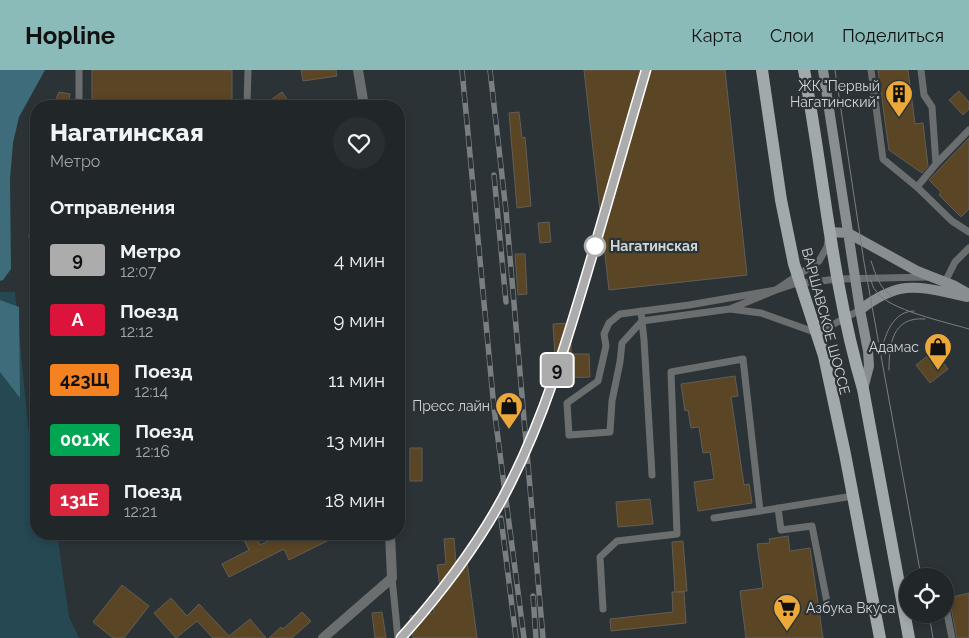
<!DOCTYPE html>
<html lang="ru">
<meta charset="utf-8">
<style>
body{margin:0;font-family:Raleway,sans-serif;background:#292e30;color:#f1f3f6;height:100vh;display:flex;flex-direction:column;font-size:19px;white-space:nowrap}
*{box-sizing:border-box;margin:0}
p{font-size:16px;color:#a2a5a8}
.icon{flex:none;width:28px;height:28px;fill:none;stroke:currentColor;stroke-width:2;stroke-linecap:round;stroke-linejoin:round}
.map{position:relative;flex:1;overflow:hidden}
.details{position:absolute;left:30px;top:30px;width:375px;height:440px;display:flex;flex-direction:column;background:#212628;border-radius:20px;box-shadow:0 2px 8px #0003,0 0 0 1px #3e4345}
.details>*{flex:none}
.badge{padding:0 10px;border-radius:4px;font-size:18px;line-height:32px}
.controls{position:absolute;left:899px;top:498px;display:grid;gap:10px}
.controls a{display:grid;place-items:center;width:55px;height:55px;border-radius:50%;background:#212628;box-shadow:0 2px 8px #0003,0 0 0 1px #3e4345;font-size:25px}
.map>.badge{position:absolute;translate:-50% -50%;box-shadow:0 0 0 2px #fff}
h2{padding:0 20px;font-size:19px;line-height:45px}
.round{display:grid;place-items:center;flex:none;width:52px;height:52px;border-radius:26px;background:#292e30}
.headline{display:flex;align-items:center;justify-content:space-between;height:85px;padding:0 20px}
h1{font-size:24px;font-weight:800;line-height:38px}
ul{padding:0;list-style:none}
li{display:flex;align-items:center;gap:15px;height:60px;padding:0 20px}
li div{flex:1}
li b{display:block;font-size:19px}
li em{font-style:normal}
li .badge{min-width:55px;font-weight:700;text-align:center}
header{display:flex;align-items:center;gap:30px;box-sizing:border-box;height:70px;padding:0 25px;background:#8bbbb9;color:#111}
header strong{font-size:24px}
nav{display:flex;gap:28px;margin-inline-start:auto;font-size:18px}
.map>svg:first-child{display:block}
</style>
<header>
<strong>Hopline</strong>
<nav><a>Карта</a><a>Слои</a><a>Поделиться</a></nav>
</header>
<div class="map">
<svg width="969" height="568" viewBox="0 0 969 568">
<rect width="100%" height="100%" fill="#2c3336"/>
<path fill="#254853" d="M 0,222 L 15,222 L 36,435 L 36,464 L 57,464 L 69,547 L 79,568 L 0,568 Z"/>
<path fill="#3e6c7a" d="M 0,0 L 45,0 L 19,47 L 13,73 L 10,109 L 11,199 L 3,210 L 0,211 Z
M 0,230 L 19,237 L 20,328 L 0,302 Z"/>
<path fill="#5a4525" stroke="#625d57" d="M 92,0 L 232,0 L 232,36 L 92,36 Z
M 301,0 L 336,0 L 337,6 L 303,11 Z
M 584,0 L 725,0 L 747,205 L 609,220 Z
M 878,0 L 908,0 L 915,54 L 923,53 L 928,96 L 922,103 L 889,80 Z
M 959,21 L 969,32 L 969,39 L 963,45 L 949,30 Z
M 59,22 L 70,24 L 68,36 L 53,36 Z
M 282,22 L 292,36 L 263,36 Z
M 519,42 L 522,68 L 525,67 L 531,136 L 517,138 L 509,43 Z
M 969,68 L 969,139 L 961,147 L 939,125 L 941,122 L 929,110 Z
M 549,152 L 551,172 L 540,173 L 538,153 Z
M 515,184 L 525,184 L 527,224 L 518,225 Z
M 571,253 L 571,284 L 589,284 L 590,307 L 560,308 L 559,285 L 555,286 L 553,254 Z
M 934,281 L 948,299 L 930,313 L 916,295 Z
M 735,306 L 738,326 L 731,327 L 744,415 L 749,414 L 752,433 L 698,441 L 694,412 L 714,409 L 710,382 L 703,383 L 699,357 L 691,358 L 688,340 L 685,341 L 681,314 Z
M 410,378 L 422,378 L 422,411 L 410,411 Z
M 650,429 L 653,454 L 618,457 L 616,432 Z
M 255,464 L 260,475 L 282,464 L 326,464 L 329,470 L 289,490 L 284,479 L 229,507 L 222,494 L 249,480 L 244,470 Z
M 788,466 L 790,481 L 810,478 L 823,568 L 746,568 L 740,521 L 763,518 L 757,474 L 770,473 L 769,469 Z
M 454,468 L 456,493 L 467,492 L 477,568 L 413,568 L 410,546 L 434,543 L 432,527 L 441,525 L 437,495 L 446,494 L 444,469 Z
M 683,471 L 687,521 L 676,522 L 684,522 L 686,553 L 611,561 L 610,549 L 673,542 L 672,522 L 675,522 L 672,472 Z
M 122,515 L 149,536 L 124,568 L 113,568 L 93,552 Z
M 969,523 L 969,568 L 957,568 L 950,532 L 948,528 Z
M 171,528 L 187,546 L 199,534 L 229,566 L 250,549 L 266,568 L 213,568 L 197,551 L 176,568 L 154,543 Z
M 302,542 L 311,551 L 292,568 L 269,568 L 281,557 L 283,559 Z
M 382,542 L 386,568 L 375,568 L 372,543 Z"/>
<g fill="none" stroke-linecap="round" stroke-linejoin="round">
<path stroke="#6a6e6f" stroke-width="7" d="M 871,0 L 883,89 L 917,117 L 952,151 L 969,162
M 79,36 L 79,0
M 247,36 L 248,0
M 936,94 L 969,60
M 917,117 L 936,94 L 932,37 L 924,25 L 921,0
M 32,166 L 36,166
M 828,170 L 827,177 L 819,191 L 776,220 L 689,235 L 620,244 L 609,253 L 604,264 L 606,276 L 598,311 L 567,333 L 569,365 L 610,362 L 612,331 L 620,292 L 622,273 L 642,251 L 730,239 L 776,220 L 794,214 L 838,209 L 928,207
M 945,212 L 955,192 L 969,178
M 730,239 L 761,243 L 817,263 L 860,240
M 641,241 L 644,270 L 652,405
M 778,438 L 781,460 L 812,456 L 827,532
M 714,448 L 760,441
M 392,508 L 398,568
M 945,533 L 952,568
M 603,539 L 600,487 L 617,471 L 677,464 L 671,302 L 743,289 L 760,441 L 853,426"/>
<path stroke="#6a6e6f" stroke-width="10" d="M 358,0 L 364,36
M 323,568 L 392,508 L 390,464"/>
<path stroke="#898f91" stroke-width="10" d="M 823,0 L 860,240 L 868,281 L 869,296 L 863,319
M 830,162 L 848,163 L 917,201 L 955,216 L 969,224
M 860,240 C 901,208 920,217 967,227"/>
<path stroke="#a1a9ab" stroke-width="12" d="M 762,0 L 781,130 L 794,194 L 824,286 L 845,384 L 880,568
M 804,0 C 824,106 832,215 863,319 L 909,568"/>
<path stroke="#797f81" stroke-width="1" d="M 835,0 L 864,192 L 921,506
M 871,191 C 876,205 879,218 892,226
M 871,210 C 872,214 873,218 876,221 C 888,240 946,252 969,259
M 882,280 C 885,263 894,241 914,241
M 889,300 C 889,275 892,246 925,249
M 929,544 L 933,568"/>
<defs>
<path id="rail" d="M 462,0 L 494,338 L 524,568
M 490,0 L 506,141 L 543,568
M 494,105 L 506,232
M 501,448 L 516,568
M 533,526 L 536,568"/>
</defs>
<use href="#rail" stroke="#797f81" stroke-width="5.5"/>
<use href="#rail" stroke="#2c3336" stroke-width="4" stroke-dasharray="11" stroke-linecap="butt"/>
</g>
<g fill="none" stroke-linecap="round" stroke-linejoin="round">
<defs>
<path id="line" d="M 401,568 C 443,521 482,470 510,414 C 547,341 569,263 592,186 C 610,124 628,62 646,0"/>
</defs>
<use href="#line" stroke="#fff" stroke-width="11"/>
<use href="#line" stroke="#adacac" stroke-width="8"/>
</g>
<defs>
<symbol id="building-pin" viewBox="-11 -11 22 30"><path d="M0 17L-7.5 6A9.5 9.5 0 1 1 7.5 6Z" fill="#eca93a" stroke="#2c3336"/><path d="M-4-6H4V6H1V3H-1V6H-4ZM-2.5-4.3h1.7v1.8h-1.7ZM.8-4.3h1.7v1.8H.8ZM-2.5-1h1.7V.8h-1.7ZM.8-1h1.7V.8H.8Z" fill="#111"/></symbol>
<symbol id="shop-pin" viewBox="-11 -11 22 30"><path d="M0 17L-7.5 6A9.5 9.5 0 1 1 7.5 6Z" fill="#eca93a" stroke="#2c3336"/><path d="M-5-2.5h2.3a2.7 3.5 0 0 1 5.4 0H5L5.5 6h-11ZM-1.5-2.5h3a1.5 2.3 0 0 0-3 0Z" fill="#111"/></symbol>
<symbol id="supermarket-pin" viewBox="-11 -11 22 30"><path d="M0 17L-7.5 6A9.5 9.5 0 1 1 7.5 6Z" fill="#eca93a" stroke="#2c3336"/><path d="M-6-5.5h2.5l.6 2H6L4.5 2H-2.5L-4.4-4H-6ZM-1.5 3.2a1.3 1.3 0 1 0 .1 0ZM3 3.2a1.3 1.3 0 1 0 .1 0Z" fill="#111"/></symbol>
</defs>
<g fill-rule="evenodd">
<use href="#building-pin" x="883" y="8" width="32" height="43"/>
<use href="#shop-pin" x="922" y="261" width="32" height="43"/>
<use href="#shop-pin" x="493" y="320" width="32" height="43"/>
<use href="#supermarket-pin" x="771" y="522" width="32" height="43"/>
</g>
<circle fill="#fff" stroke="#adacac" stroke-width="2.5" cx="595" cy="176" r="10"/>
<g text-anchor="middle" dominant-baseline="central" stroke-width="4.5" stroke-linejoin="round" paint-order="stroke">
<g font-size="14" fill="#d0d5d6" stroke="#2c3336" text-anchor="end">
<text x="880" y="16">ЖК "Первый<tspan x="880" dy="16">Нагатинский"</tspan></text>
<text x="919" y="277">Адамас</text>
<text x="490" y="336">Пресс лайн</text>
<text x="806" y="538" text-anchor="start">Азбука Вкуса</text>
</g>
<g font-size="14" font-weight="bold" fill="#d0d5d6" stroke="#2c3336" text-anchor="start">
<text x="610" y="176">Нагатинская</text>
</g>
<g font-size="14" fill="#d0d5d6" stroke="#2c3336">
<text transform="translate(826 251) rotate(75)">ВАРШАВСКОЕ ШОССЕ</text>
</g>
</g>
</svg>
<div class="controls">
<a><svg class="icon" aria-label="locate" viewBox="0 0 24 24"><circle cx="12" cy="12" r="6"/><path d="M12 2v4M12 18v4M2 12h4M18 12h4"/></svg></a>
</div>
<b class="badge" style="left:557px;top:300px;background:#adacac;color:#111">9</b>
<section class="details">
<div class="headline"><div><h1>Нагатинская</h1><p>Метро</p></div><a class="round"><svg class="icon" aria-label="heart" viewBox="0 0 24 24"><path d="M12 20l-8-8c-3-5 5-10 8-4 3-6 11-1 8 4z"/></svg></a></div>
<h2>Отправления</h2>
<ul>
<li><span class="badge" style="background:#adacac;color:#111">9</span><div><b>Метро</b><p>12:07</p></div><em>4 мин</em></li>
<li><span class="badge" style="background:#dc143c;color:#fff">A</span><div><b>Поезд</b><p>12:12</p></div><em>9 мин</em></li>
<li><span class="badge" style="background:#f58220;color:#111">423Щ</span><div><b>Поезд</b><p>12:14</p></div><em>11 мин</em></li>
<li><span class="badge" style="background:#00a651;color:#fff">001Ж</span><div><b>Поезд</b><p>12:16</p></div><em>13 мин</em></li>
<li><span class="badge" style="background:#d7263d;color:#fff">131Е</span><div><b>Поезд</b><p>12:21</p></div><em>18 мин</em></li>
</ul>
</section>
</div>
